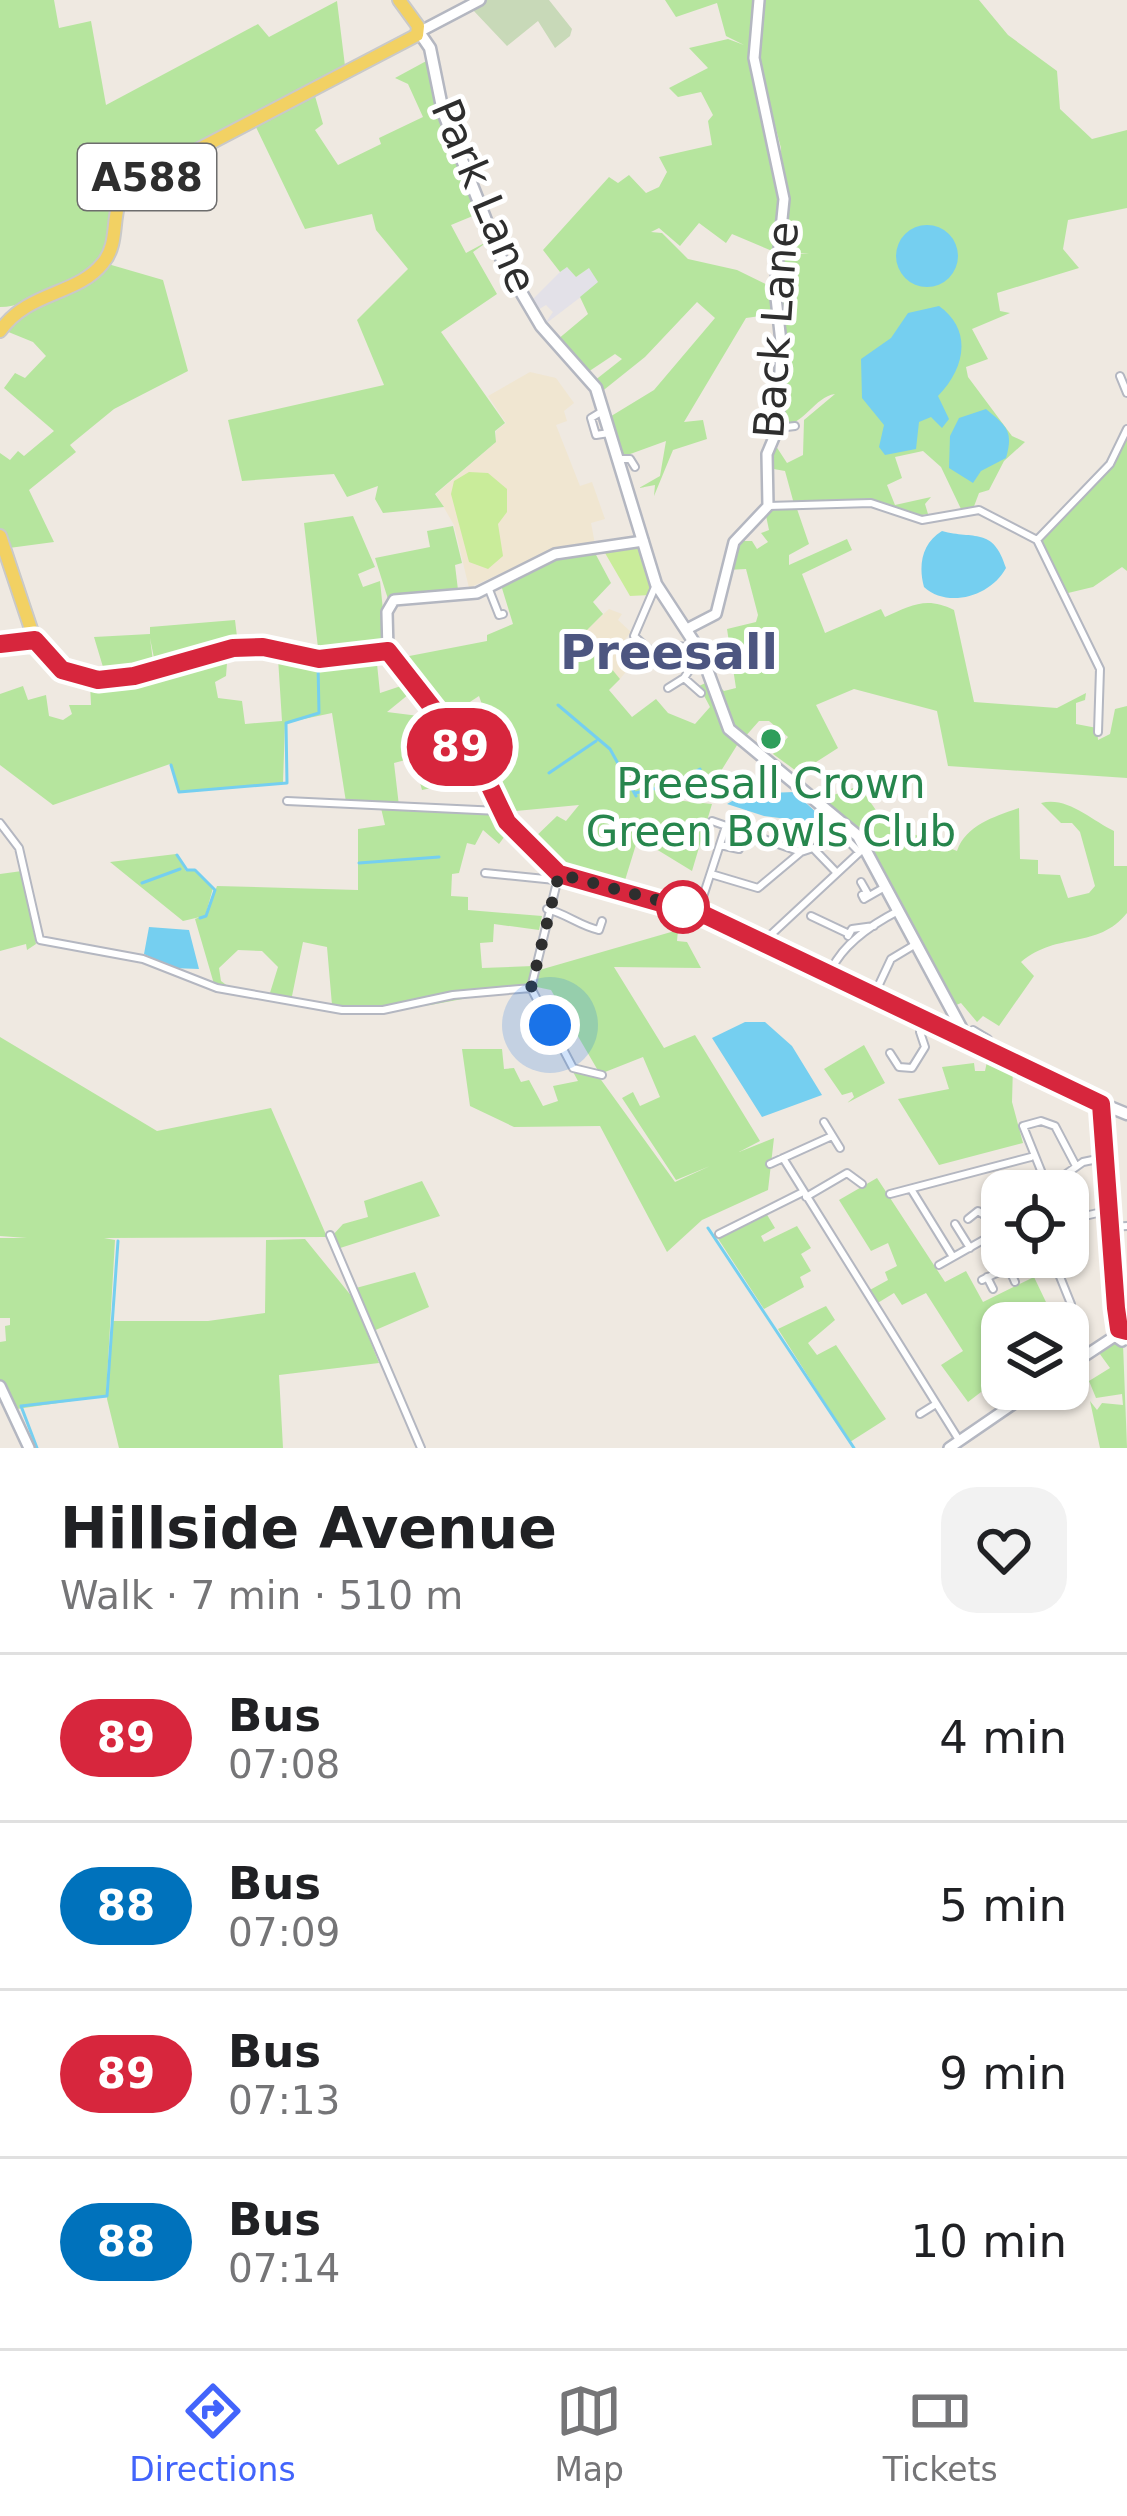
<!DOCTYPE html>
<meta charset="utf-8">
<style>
body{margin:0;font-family:"DejaVu Sans",sans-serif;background:#f2f2f2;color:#202124;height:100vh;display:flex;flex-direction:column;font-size:45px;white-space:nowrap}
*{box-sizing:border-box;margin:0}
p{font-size:39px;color:#757577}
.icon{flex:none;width:66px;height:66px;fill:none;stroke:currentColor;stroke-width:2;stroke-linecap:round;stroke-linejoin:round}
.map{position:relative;height:1448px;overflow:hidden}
.side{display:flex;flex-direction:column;background:#fff;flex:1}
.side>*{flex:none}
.badge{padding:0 24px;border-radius:39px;font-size:42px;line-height:78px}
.tools{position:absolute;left:981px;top:1170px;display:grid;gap:24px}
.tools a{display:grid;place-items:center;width:108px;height:108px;border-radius:24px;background:#fff;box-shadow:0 3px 9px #0004;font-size:60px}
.you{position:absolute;width:60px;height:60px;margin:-30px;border:9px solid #fff;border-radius:50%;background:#1a73e8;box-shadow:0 0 0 18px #1a73e833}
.map>.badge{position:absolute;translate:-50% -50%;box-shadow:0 0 0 6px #fff}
.round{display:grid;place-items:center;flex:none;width:126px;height:126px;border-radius:36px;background:#f2f2f2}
.head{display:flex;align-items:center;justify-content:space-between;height:204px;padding:0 60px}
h1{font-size:57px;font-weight:700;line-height:90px}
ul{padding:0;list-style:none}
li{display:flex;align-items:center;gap:36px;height:168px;padding:0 60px;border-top:3px solid #e0e0e0}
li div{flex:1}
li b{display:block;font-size:45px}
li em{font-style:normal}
li .badge{min-width:132px;font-weight:700;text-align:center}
.tabs{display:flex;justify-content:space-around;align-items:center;height:168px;border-top:3px solid #e0e0e0;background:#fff;font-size:33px;color:#757577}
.tabs a{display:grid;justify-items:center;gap:6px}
.tabs .current{color:#4264fb}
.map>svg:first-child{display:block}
</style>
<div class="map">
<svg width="1127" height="1448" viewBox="0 0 1127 1448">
<rect width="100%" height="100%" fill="#efe9e1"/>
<path fill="#e3e1e8" d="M 566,266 L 576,277 L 589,268 L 599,283 L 544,325 L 553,312 L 546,305 L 536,311 L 529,303 Z"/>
<path fill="#f0e6d1" d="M 530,372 L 556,378 L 574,403 L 564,411 L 567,421 L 556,425 L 580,486 L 592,482 L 605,519 L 591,523 L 595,544 L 550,551 L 469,588 L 454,525 L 436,494 L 496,442 L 496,431 L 506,423 L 488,396 Z
M 609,609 L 622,614 L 618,620 L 631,632 L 623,642 L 637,658 L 620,679 L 582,634 Z"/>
<path fill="#b6e59e" d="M 0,0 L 54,0 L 59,28 L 91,21 L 106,105 L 258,24 L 269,37 L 337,1 L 345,66 L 120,187 C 115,251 103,268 45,293 C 28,299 18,307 0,307 Z
M 665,0 L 758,0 L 754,41 L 783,196 L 777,253 L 732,234 L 726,243 L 699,223 L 680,246 L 659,228 L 651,232 L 662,233 L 688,259 L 737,270 L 774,288 L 776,314 L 746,318 L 684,422 L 703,420 L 707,439 L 673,450 L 654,496 L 655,485 L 639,488 L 660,476 L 666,441 L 622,457 L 608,418 L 654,390 L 715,318 L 697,302 L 645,357 L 600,393 L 594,381 L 622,359 L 615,354 L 588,372 L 557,340 L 588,314 L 580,297 L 598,282 L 589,268 L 576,277 L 567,267 L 560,272 L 543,250 L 609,177 L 618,183 L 629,175 L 646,193 L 659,187 L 667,172 L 659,157 L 712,145 L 708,121 L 713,115 L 701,92 L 678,97 L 669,88 L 708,68 L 689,48 L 728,39 L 744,45 L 726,36 L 717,3 L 676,17 Z
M 761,0 L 979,0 L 1008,35 L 1057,71 L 1060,109 L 1092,139 L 1127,130 L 1127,208 L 1068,220 L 1063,249 L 1079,268 L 997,293 L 1000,311 L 1010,313 L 972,329 L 988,359 L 966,367 L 968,377 L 1012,436 L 1025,442 L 1004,461 L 989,490 L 979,493 L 973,509 L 961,509 L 941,467 L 923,451 L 895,457 L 902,478 L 887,485 L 895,505 L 931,497 L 925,504 L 928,514 L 916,516 L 873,500 L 794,504 L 785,471 L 768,468 L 772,440 L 787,463 L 803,455 L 804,420 L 835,394 C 814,397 805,425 781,426 L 777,287 L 783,256 L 809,253 L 783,254 L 781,148 L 757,57 Z
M 430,59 L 480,213 L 451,225 L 466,253 L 490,240 L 473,252 L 497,294 L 441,332 L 505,423 L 495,431 L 496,442 L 435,494 L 444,507 L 383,513 L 375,499 L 378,486 L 347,497 L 334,474 L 242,481 L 228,420 L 384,385 L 357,320 L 408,269 L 376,230 L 372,214 L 305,229 L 254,123 L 313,89 L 323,124 L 315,130 L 338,165 L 381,144 L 379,138 L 423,117 L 408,84 L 395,78 Z
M 108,264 L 163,280 L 188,371 L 114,409 L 70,445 L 76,452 L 29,490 L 54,542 L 9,548 L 0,531 L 0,453 L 10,460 L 18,451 L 24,456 L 54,431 L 4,388 L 15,373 L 25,378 L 46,356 L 33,342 L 6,331 L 10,320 Z
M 1127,432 L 1127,571 L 1122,567 L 1093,587 L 1068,593 L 1039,540 L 1090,490 Z
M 779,507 L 797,509 L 809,544 L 789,555 L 789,565 L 847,539 L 852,550 L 802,574 L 825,633 L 881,609 L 885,617 C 911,605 927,596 954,610 L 974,702 L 1057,708 L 1086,693 L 1085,700 L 1076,703 L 1076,724 L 1097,728 L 1098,740 L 1110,734 L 1115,709 L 1127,706 L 1127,778 L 948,766 L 937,711 L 854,689 L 816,705 L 838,748 L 799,773 L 773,754 L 788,737 L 769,721 L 759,721 L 744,738 L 726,719 L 715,682 L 724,691 L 736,688 L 727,629 L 756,622 L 758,615 L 746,569 L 726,570 L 738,541 L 752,541 L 757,549 L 768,542 L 761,533 L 769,530 L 765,511 Z
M 353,516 L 375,567 L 358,574 L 363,587 L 380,581 L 386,639 L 376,649 L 319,657 L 304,523 Z
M 453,526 L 462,563 L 455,565 L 458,590 L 388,599 L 375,558 L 430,547 L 427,531 Z
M 595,553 L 611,583 L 593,602 L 603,614 L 583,634 L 620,679 L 609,690 L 632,717 L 656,699 L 668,713 L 695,724 L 710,707 L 699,686 L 710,681 L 739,742 L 716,779 L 691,783 L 665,799 L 712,804 L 692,871 L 638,838 L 622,890 L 562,872 L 531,841 L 557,816 L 566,821 L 579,805 L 506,812 L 451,727 L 485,713 L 479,696 L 444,719 L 399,658 L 487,641 L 487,635 L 513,624 L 501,585 L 556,560 Z
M 235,620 L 238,645 L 156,668 L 150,638 L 154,669 L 106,677 L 94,637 L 150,634 L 150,627 Z
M 228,650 L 226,676 L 215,682 L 218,698 L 242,701 L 245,724 L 282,721 L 278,658 L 376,654 L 380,693 L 410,683 L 414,690 L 387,712 L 419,716 L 428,711 L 480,778 L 422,790 L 413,758 L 394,763 L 399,806 L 346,802 L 332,713 L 285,723 L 283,783 L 179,792 L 170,764 L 53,805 L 0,765 L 0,694 L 23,686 L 28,700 L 46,695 L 49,716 L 63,720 L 72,714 L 69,705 L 91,705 L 90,683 Z
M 859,786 L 885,823 L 957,851 C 966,825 994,817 1019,808 L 1020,859 L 1038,860 L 1038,874 L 1060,875 L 1068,898 L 1089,893 L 1095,886 L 1080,832 L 1072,823 L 1061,823 L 1041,803 C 1067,796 1091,820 1114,831 L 1114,866 L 1127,866 L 1127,913 C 1097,950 1058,931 1021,962 L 1034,976 L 999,1026 L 983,1016 L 977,1022 L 961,1003 L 954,1006 L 864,839 L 822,799 Z
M 381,808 L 498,813 L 510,829 L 499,844 L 483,830 L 475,845 L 467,843 L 459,873 L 452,874 L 451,896 L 468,897 L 468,910 L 542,916 L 539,930 L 494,924 L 493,942 L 480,943 L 482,968 L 533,966 L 529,985 C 483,994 373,1023 332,1005 L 327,947 L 303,942 L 291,1001 L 269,996 L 278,967 L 262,951 L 238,950 L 219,968 L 221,981 L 229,987 L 214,984 L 195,919 L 200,917 L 183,921 L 110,862 L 176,854 L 186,871 L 195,871 L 213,888 L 205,917 L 217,886 L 358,890 L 358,829 L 385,825 Z
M 22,871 L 36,944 L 27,950 L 26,944 L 0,951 L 0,874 Z
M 678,930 L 677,941 L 687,942 L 701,968 L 614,967 L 664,1048 L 695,1035 L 760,1141 L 739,1152 L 774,1138 L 768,1190 L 702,1220 L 667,1252 L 600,1126 L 514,1127 L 470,1106 L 462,1049 L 502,1049 L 504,1069 L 514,1068 L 521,1082 L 529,1080 L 543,1106 L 558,1101 L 553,1086 L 578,1081 L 572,1070 L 599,1077 L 675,1182 L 710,1166 L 676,1180 L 622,1098 L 633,1092 L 640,1106 L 660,1097 L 643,1057 L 600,1074 L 551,990 L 532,986 L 536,971 Z
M 0,1037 L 157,1131 L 271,1108 L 327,1237 L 104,1238 L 115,1240 L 106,1396 L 17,1409 L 0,1381 L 0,1342 L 6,1341 L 5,1326 L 10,1325 L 10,1318 L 0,1318 L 0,1238 L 27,1238 L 0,1236 Z
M 864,1045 L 885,1083 L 847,1103 L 854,1097 L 852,1092 L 842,1095 L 824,1069 Z
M 989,1052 L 1013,1065 L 1012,1102 L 1023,1143 L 939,1165 L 898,1099 L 949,1089 L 942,1067 L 974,1063 L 975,1071 L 985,1071 Z
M 877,1178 L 945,1282 L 966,1271 L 983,1302 L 1034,1277 L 1056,1323 L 1002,1323 L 1002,1376 L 968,1402 L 941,1365 L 963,1351 L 926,1293 L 902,1305 L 894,1293 L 876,1304 L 868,1291 L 888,1280 L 885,1272 L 897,1266 L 888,1243 L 871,1251 L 839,1200 Z
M 422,1181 L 440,1216 L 337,1249 L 332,1236 L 343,1224 L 368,1217 L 364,1201 Z
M 766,1213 L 775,1228 L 761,1236 L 764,1242 L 797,1226 L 811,1248 L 801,1254 L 811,1271 L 800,1277 L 804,1287 L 764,1309 L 717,1237 Z
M 305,1239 L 353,1298 L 379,1363 L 279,1375 L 283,1448 L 119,1448 L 107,1399 L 112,1321 L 208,1321 L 265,1313 L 266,1240 Z
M 415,1272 L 429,1307 L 371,1332 L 356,1288 Z
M 826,1306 L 835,1320 L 808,1343 L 817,1355 L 836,1345 L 886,1419 L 850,1442 L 778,1329 Z
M 1111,1343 L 1123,1344 L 1127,1448 L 1100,1448 L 1090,1401 L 1097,1410 L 1102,1403 L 1123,1405 L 1122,1394 L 1096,1398 L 1089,1381 L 1110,1368 L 1097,1350 Z"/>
<path fill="#c8d9b8" d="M 483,0 L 549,0 L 572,29 L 570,36 L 555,48 L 538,21 L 507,46 L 472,9 Z"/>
<path fill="#c9ec9a" d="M 469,472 L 488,473 L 507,489 L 507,512 L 498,524 L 503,556 L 488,569 L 469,562 L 451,494 L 454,481 Z
M 640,548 L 653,581 L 650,595 L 630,596 L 605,553 Z"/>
<path fill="#75cff0" d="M896 256a31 31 0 1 1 62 0a31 31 0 1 1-62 0Z
M 939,306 C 973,330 965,369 938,396 L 949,419 L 942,428 L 931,417 L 919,422 L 916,449 L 885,455 L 879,447 L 884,425 L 862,398 L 861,359 L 891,338 L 908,313 Z
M 986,409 C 1006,426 1014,430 1006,458 L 981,471 L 973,483 L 949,468 L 950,436 L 959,418 Z
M 942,531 C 974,540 993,526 1006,568 C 991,596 948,609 924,587 C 918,565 922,543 942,531 Z
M 794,792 L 818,814 L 810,822 L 764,816 L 727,804 L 744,794 Z
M 149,927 L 189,930 L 199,969 L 172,968 L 144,954 Z
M 745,1022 L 765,1022 L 792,1046 L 822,1095 L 762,1117 L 712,1038 Z"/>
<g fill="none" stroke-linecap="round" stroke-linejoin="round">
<path stroke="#75cff0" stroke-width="3" d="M 558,705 L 610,749 L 636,796
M 171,765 L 179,792 L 287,783 L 286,723 L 319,713 L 318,665
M 549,773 L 596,741
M 635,793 L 670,785 L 700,769
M 177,855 L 187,870 L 195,870 L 215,890 L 206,916 L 200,918
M 359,863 L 439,857
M 142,883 L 180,869
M 708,1228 L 854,1448
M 37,1448 L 21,1406 L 107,1396 L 118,1241"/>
<defs>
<path id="minor" d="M 1120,376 L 1127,393
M 601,412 L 591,418 L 596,435 L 609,433
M 778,428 L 795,426
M 619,459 L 630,459 L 635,467
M 768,506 L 871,503 L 922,520 L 979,510 L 1037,540 L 1100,669 L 1098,732
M 1037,540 L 1110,464 L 1127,429
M 488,587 L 499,615 L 503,614
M 655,587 L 634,636 L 654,654 L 678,646 L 695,648
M 684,678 L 701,693
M 668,688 L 684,678 L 701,653
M 287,801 L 499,811
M 823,815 L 859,852
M 712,821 L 801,852 L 813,848 L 836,872
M 0,823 L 19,848 L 40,940 L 143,959 L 217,988 L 342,1010 L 383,1010 L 453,995 L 531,988
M 720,845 L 739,849 L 744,832
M 485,873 L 555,880
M 559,874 L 531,988 L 573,1068 L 602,1075
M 711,874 L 758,888 L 801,852
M 861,882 L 869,896
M 862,895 L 864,899 L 885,887
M 700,906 L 767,936
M 547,909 C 567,914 580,926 599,930 L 602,921
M 698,912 L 726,826
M 811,916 L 847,933
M 848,936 L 852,929 L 874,926
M 752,940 L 768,951 L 772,948
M 763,942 L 863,849
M 831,970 C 844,943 871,925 898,911
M 876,991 L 891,959 L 916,944
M 973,1030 L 988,1039 L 987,1046
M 890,1053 L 899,1067 L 912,1068 L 925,1047 L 920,1032 L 927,1017
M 824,1122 L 840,1148
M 783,1158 L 959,1440
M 770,1164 L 832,1136
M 1048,1188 L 1023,1126 L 1041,1121 L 1055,1126 L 1076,1166
M 911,1189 L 953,1257
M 1042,1191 L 1083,1162 L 1107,1157
M 890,1194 L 1031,1157
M 806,1197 L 847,1173 L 862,1184
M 1002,1212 L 989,1222 L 1002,1253
M 968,1219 L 978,1211 L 990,1219
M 1068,1220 L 1110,1210
M 955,1224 L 970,1248
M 1111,1227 L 1127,1226
M 719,1234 L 803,1192
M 330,1235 L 421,1448
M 1004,1257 L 1015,1282
M 1052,1257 L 1071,1304 L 1055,1319
M 939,1265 L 992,1235
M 987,1277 L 993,1289
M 982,1280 L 1009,1267
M 920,1414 L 936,1404"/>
<path id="tertiary" d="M 419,32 L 480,0
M 687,629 L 716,614 L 734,542 L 768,506 L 767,454 L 778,428 L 781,342 L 775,289 L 784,199 L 754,58 L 759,0
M 388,651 L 387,612 L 394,600 L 477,593 L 555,554 L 643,541
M 1101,1104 L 1119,1329 L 1115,1336 L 1122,1341 L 1127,1336
M 1068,1367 L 1115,1336
M 0,1386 L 29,1448
M 949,1448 L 1035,1389"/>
<path id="secondary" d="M 419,32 L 430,48 L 443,112 L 501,258 L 541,326 L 596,388 L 656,584 L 701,653 L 729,729 L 858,836 L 965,1035
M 26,639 L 44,644 L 62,671 L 98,680 L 133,677 L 233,648 L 318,659 L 388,651 L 483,772 L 507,822 L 561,875 L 707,916 L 966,1035 L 1049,1082 L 1127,1114"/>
<path id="primary" d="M 0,331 C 29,290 77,296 103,263 C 123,239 106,205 132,184 L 417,35 L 418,26 L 399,0
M 0,536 L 32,632 L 21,641 L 0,643"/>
</defs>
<use href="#minor" stroke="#b4b7c1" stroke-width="10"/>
<use href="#tertiary" stroke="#b4b7c1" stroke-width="14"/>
<use href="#secondary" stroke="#b4b7c1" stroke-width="15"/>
<use href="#primary" stroke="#c9c9c9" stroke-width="16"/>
<use href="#minor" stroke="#fff" stroke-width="6"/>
<use href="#tertiary" stroke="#fff" stroke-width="9"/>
<use href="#secondary" stroke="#fff" stroke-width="10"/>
<use href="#primary" stroke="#f2d163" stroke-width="12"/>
</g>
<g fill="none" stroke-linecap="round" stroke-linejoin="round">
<defs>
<path id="line" d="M 0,644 L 35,640 L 62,670 L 98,680 L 134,676 L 233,648 L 263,647 L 319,659 L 388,651 L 483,772 L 507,822 L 559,874 L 707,916 L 1101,1104 L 1116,1308 L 1119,1329 L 1127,1331"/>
</defs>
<use href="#line" stroke="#fff" stroke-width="27"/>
<use href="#line" stroke="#d7263d" stroke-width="18"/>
<path stroke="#2e2e2e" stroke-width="12" stroke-dasharray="0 21.6" d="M 550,1025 L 531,988 L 559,874 L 683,907"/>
</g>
<circle fill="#2e9e5b" stroke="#fff" stroke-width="4.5" cx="771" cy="739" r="12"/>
<circle fill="#fff" stroke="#d7263d" stroke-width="6" cx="683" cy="907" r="24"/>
<g text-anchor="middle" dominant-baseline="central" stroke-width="10" stroke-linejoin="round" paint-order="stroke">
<rect fill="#fff" stroke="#6d6d6d" stroke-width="3" x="78" y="144" width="138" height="66" rx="9"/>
<g font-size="39" font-weight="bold" fill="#2e2e2e">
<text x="147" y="177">A588</text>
</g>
<g font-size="42" fill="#2e2e2e" stroke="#fff">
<text transform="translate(484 196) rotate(67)">Park Lane</text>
<text transform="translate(776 330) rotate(-86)">Back Lane</text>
</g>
<g font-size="42" fill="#27864d" stroke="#fff">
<text x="771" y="783">Preesall Crown<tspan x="771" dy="48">Green Bowls Club</tspan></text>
</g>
<g font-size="48" font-weight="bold" fill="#4d5680" stroke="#fff">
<text x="669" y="652">Preesall</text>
</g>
</g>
</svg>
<div class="tools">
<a><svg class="icon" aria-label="locate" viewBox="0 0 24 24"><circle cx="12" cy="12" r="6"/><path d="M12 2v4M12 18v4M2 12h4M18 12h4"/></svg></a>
<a><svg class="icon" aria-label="layers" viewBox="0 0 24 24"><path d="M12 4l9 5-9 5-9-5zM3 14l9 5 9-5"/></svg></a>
</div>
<div class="you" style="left:550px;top:1025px"></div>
<b class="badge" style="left:460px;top:747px;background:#d7263d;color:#fff">89</b>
</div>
<section class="side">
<div class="head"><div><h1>Hillside Avenue</h1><p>Walk · 7 min · 510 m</p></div><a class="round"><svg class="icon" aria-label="heart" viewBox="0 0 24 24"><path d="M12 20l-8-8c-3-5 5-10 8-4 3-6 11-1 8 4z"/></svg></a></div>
<ul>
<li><span class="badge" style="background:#d7263d;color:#fff">89</span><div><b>Bus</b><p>07:08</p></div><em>4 min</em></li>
<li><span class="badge" style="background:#0072bc;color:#fff">88</span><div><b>Bus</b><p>07:09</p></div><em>5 min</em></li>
<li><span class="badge" style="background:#d7263d;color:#fff">89</span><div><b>Bus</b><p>07:13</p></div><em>9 min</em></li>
<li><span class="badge" style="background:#0072bc;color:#fff">88</span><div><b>Bus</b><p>07:14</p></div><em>10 min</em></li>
</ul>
</section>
<nav class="tabs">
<a class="current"><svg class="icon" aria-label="directions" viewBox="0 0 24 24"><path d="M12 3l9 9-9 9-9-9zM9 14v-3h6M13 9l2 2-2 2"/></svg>Directions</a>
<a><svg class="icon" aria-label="map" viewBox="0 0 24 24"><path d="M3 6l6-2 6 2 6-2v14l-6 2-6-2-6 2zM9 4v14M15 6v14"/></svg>Map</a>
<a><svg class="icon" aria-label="tickets" viewBox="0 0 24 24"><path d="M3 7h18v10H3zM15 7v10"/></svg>Tickets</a>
</nav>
